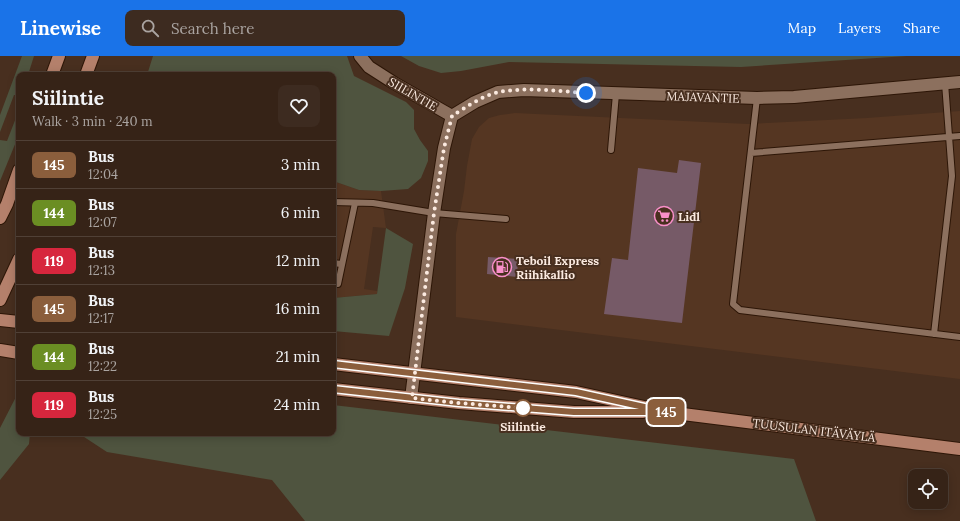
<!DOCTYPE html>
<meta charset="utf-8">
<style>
body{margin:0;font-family:Lora,serif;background:#3d2b20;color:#f1f3f6;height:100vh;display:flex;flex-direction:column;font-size:15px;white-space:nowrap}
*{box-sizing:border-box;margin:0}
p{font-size:13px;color:#aaa4a1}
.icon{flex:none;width:22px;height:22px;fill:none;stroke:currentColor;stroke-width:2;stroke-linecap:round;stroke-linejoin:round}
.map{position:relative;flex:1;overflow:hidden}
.drawer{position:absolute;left:16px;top:16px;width:320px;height:364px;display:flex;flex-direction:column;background:#362317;border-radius:8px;box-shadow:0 2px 10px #0003,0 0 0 1px #504036}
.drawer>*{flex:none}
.badge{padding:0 8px;border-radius:6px;font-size:14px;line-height:26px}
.controls{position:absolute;left:908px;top:413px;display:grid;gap:8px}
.controls a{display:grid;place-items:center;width:40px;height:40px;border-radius:8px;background:#362317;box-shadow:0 2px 10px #0003,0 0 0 1px #504036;font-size:20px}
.you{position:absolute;width:20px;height:20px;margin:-10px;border:3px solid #fff;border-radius:50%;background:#1a73e8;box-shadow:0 0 0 6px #1a73e833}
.map>.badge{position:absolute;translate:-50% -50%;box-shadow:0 0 0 2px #fff}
.round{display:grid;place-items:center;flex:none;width:42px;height:42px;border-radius:8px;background:#3d2b20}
.summary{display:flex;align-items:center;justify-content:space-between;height:68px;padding:0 16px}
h1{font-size:19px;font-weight:700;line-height:30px}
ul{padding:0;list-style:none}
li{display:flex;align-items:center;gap:12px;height:48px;padding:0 16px;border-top:1px solid #504036}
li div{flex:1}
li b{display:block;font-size:15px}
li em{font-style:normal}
li .badge{min-width:44px;font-weight:700;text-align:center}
header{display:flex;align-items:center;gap:24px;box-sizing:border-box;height:56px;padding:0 20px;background:#1a73e8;color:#fff}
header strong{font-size:19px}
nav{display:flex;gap:22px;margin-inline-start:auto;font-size:14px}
.search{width:280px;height:36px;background:#3d2b20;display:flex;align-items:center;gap:10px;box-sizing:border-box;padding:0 14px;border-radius:8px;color:#aaa4a1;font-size:15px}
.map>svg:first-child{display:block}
</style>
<header>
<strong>Linewise</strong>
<div class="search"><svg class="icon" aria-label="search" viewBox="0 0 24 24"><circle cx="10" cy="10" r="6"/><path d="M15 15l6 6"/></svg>Search here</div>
<nav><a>Map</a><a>Layers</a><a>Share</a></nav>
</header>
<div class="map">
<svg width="960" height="465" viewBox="0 0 960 465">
<rect width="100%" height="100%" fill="#482f1f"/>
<path fill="#553622" d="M 960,55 L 960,323 L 456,261 L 456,178 L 464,135 L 467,110 L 472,83 L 479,71 L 489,62 L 500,59 L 515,57 L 748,68 L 867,62 Z
M 333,125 L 359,134 L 381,135 L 386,172 L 373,171 L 364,233 L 377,235 L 377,238 L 333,242 Z"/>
<path fill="#4f543f" d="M 22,0 L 34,0 L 28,19 L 19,19 L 19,39 L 14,39 L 0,76 L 0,59 Z
M 153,0 L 347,0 L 354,20 L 406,46 L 414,54 L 414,73 L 420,84 L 428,95 L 428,105 L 421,122 L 408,133 L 381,135 L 359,134 L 333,125 L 333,19 L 147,19 Z
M 401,0 L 907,0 L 741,11 L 509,6 L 461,15 L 441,17 L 419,10 Z
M 19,54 L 18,81 L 0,125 L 0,84 L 7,85 Z
M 386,172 L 413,188 L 405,232 L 389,280 L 333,275 L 333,242 L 377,238 Z
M 19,335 L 19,377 L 30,377 L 29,388 L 0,424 L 0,372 Z
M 333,349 L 794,403 L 816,465 L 305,465 L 272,424 L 107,396 L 78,377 L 333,377 Z"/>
<path fill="#765a67" d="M 679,104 L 701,107 L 682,267 L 604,258 L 612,202 L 628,204 L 638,112 L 677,117 Z
M 488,201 L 518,203 L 517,221 L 487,218 Z"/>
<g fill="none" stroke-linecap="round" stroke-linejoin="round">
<defs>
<path id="service" d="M 757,42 L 733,248 L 740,254 L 960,281
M 611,94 L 616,38
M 751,97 L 960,80
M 333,146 L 373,147 L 434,157 L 506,163
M 333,207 L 341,208
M 333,227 L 338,228 L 355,147
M 934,278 L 952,120 L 945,27"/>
<path id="minor" d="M 360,0 L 369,11 L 394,27 L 452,60
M 452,60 L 475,46 L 498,36 L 524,34 L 757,42 L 794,41 L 960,26
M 411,342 L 434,157 L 444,92 L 452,60"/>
<path id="primary" d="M 52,19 L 59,0
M 86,19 L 93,0
M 0,162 L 7,148 L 19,114
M 0,244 L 19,203
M 0,264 L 19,266
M 0,294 L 19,297
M 333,308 L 576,336 L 667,356 L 960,393
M 333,333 L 459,347 L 574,356 L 643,356"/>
</defs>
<use href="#service" stroke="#2d1607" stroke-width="8"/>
<use href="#minor" stroke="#2d1607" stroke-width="14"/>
<use href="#primary" stroke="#2d1607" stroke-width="14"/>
<use href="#service" stroke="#8c705e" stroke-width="6"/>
<use href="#minor" stroke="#8c705e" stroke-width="12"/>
<use href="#primary" stroke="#b4806b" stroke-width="12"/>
</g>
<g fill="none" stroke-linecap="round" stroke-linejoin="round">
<defs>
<path id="line" d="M 333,308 L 576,336 L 667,356 L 574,356 L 459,347 L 333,333"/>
</defs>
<use href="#line" stroke="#fff" stroke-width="9"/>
<use href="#line" stroke="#8b5e3c" stroke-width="6"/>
<path stroke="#fbeae0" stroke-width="4" stroke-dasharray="0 7.2" d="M 523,352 L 459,347 L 412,342 L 434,157 L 444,92 L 452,60 C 465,52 483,39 499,36 C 525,31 558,35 586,37"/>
</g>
<defs>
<symbol id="supermarket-ring" viewBox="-11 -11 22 22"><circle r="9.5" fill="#482f1f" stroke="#f98fc9" stroke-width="1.5"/><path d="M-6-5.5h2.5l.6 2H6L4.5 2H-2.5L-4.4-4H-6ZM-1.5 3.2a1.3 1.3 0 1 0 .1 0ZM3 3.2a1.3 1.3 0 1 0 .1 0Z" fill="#f98fc9"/></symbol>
<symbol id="fuel-ring" viewBox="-11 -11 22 22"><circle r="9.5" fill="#482f1f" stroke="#f98fc9" stroke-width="1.5"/><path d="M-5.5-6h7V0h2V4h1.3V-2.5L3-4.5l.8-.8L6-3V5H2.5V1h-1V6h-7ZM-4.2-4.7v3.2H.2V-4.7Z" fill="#f98fc9"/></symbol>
</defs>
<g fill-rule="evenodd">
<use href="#supermarket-ring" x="653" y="149" width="22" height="22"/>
<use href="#fuel-ring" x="491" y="200" width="22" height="22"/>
</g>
<circle fill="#fff" stroke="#8b5e3c" stroke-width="2" cx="523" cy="352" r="8"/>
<g text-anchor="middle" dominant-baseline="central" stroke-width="4" stroke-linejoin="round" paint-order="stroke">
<g font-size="12" fill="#fbeae0" stroke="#482f1f">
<text transform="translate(413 38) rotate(30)">SIILINTIE</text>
<text transform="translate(703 41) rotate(2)">MAJAVANTIE</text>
<text transform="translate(814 374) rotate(7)">TUUSULAN ITÄVÄYLÄ</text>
</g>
<g font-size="12" font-weight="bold" fill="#fbeae0" stroke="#482f1f" text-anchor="start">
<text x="678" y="160">Lidl</text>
<text x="516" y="204">Teboil Express<tspan x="516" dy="14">Riihikallio</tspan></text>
</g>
<g font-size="12" font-weight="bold" fill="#fbeae0" stroke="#482f1f">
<text x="523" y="370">Siilintie</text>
</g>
</g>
</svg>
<div class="controls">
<a><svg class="icon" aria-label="locate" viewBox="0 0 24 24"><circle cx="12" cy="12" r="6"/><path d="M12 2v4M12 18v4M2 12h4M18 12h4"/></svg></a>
</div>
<div class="you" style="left:586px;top:37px"></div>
<b class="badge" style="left:666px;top:356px;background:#8b5e3c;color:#fff">145</b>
<section class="drawer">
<div class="summary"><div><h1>Siilintie</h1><p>Walk · 3 min · 240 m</p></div><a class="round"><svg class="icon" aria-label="heart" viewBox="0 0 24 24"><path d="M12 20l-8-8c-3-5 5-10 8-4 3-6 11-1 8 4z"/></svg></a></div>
<ul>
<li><span class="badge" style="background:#8b5e3c;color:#fff">145</span><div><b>Bus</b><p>12:04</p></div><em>3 min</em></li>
<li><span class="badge" style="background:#6b8e23;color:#fff">144</span><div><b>Bus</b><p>12:07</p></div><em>6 min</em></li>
<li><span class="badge" style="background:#d7263d;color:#fff">119</span><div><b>Bus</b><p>12:13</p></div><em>12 min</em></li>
<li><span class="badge" style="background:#8b5e3c;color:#fff">145</span><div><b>Bus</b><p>12:17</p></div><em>16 min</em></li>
<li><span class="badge" style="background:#6b8e23;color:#fff">144</span><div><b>Bus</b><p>12:22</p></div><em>21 min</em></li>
<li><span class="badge" style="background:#d7263d;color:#fff">119</span><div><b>Bus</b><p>12:25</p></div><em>24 min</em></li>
</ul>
</section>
</div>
